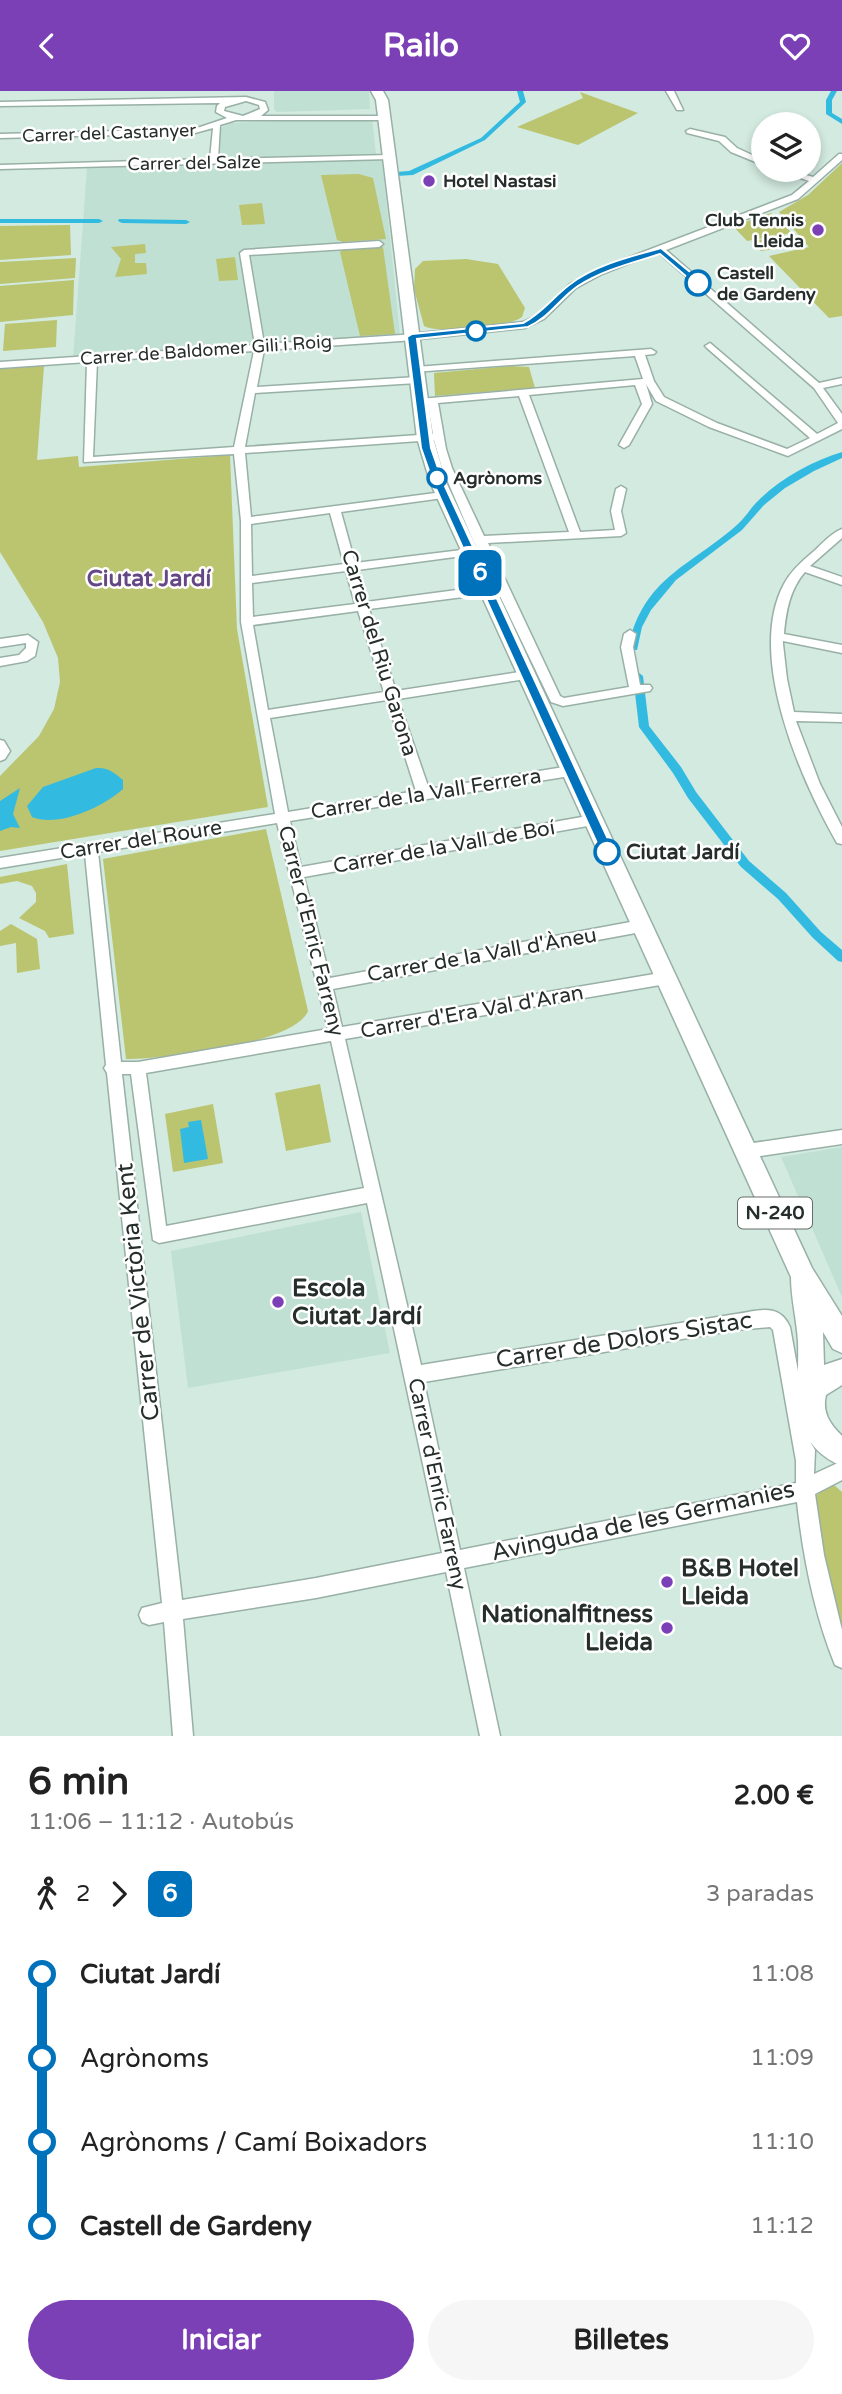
<!DOCTYPE html>
<html lang="es">
<meta charset="utf-8">
<style>
body{margin:0;font-family:"Varela Round",sans-serif;background:#f6f6f6;color:#222;height:100vh;display:flex;flex-direction:column;font-size:26px;white-space:nowrap}
*{box-sizing:border-box;margin:0}
p{font-size:23px;color:#767676}
.icon{flex:none;width:38px;height:38px;fill:none;stroke:currentColor;stroke-width:2;stroke-linecap:round;stroke-linejoin:round}
.map{position:relative;height:1645px;overflow:hidden}
.sheet{display:flex;flex-direction:column;background:#fff;flex:1}
.sheet>*{flex:none}
.badge{padding:0 14px;border-radius:10px;font-size:24px;line-height:46px}
.controls{position:absolute;left:751px;top:21px;display:grid;gap:14px}
.controls a{display:grid;place-items:center;width:70px;height:70px;border-radius:50%;background:#fff;box-shadow:0 4px 10px #0003;font-size:35px}
.map>.badge{position:absolute;translate:-50% -50%;box-shadow:0 0 0 4px #fff}
.legs{display:flex;align-items:center;gap:10px;height:77px;padding:0 28px;font-size:23px}
.legs p{margin-inline-start:auto}
.headline{display:flex;align-items:center;justify-content:space-between;height:119px;padding:0 28px}
h1{font-size:38px;font-weight:700;line-height:52px}
.primary-button{display:flex;gap:14px;margin-top:auto;padding:14px 28px}
.primary-button a{flex:1;height:80px;border-radius:42px;background:#7c40b6;color:#fff;font-size:28px;font-weight:700;line-height:80px;text-align:center}
.primary-button a+a{background:#f6f6f6;color:#222}
ul{padding:0 28px;list-style:none}
li{display:flex;align-items:center;gap:24px;height:84px;font-size:26px}
li i{display:grid;place-items:center;width:10px;height:100%;margin:0 9px;background:currentColor}
li i::after{content:'';width:18px;height:18px;margin:-9px;border:5px solid;border-radius:50%;background:#fff}
li p{margin-inline-start:auto}
li:first-child i{background:linear-gradient(#0000 50%,currentColor 0)}
li:last-child i{background:linear-gradient(currentColor 50%,#0000 0)}
header{display:flex;justify-content:space-between;align-items:center;height:91px;padding:0 28px;background:#7c40b6;color:#fff;font-size:32px;font-weight:700}
.map>svg:first-child{display:block}
</style>
<header><svg class="icon" aria-label="back" viewBox="0 0 24 24"><path d="M15 5l-7 7 7 7"/></svg>Railo<svg class="icon" aria-label="heart" viewBox="0 0 24 24"><path d="M12 20l-8-8c-3-5 5-10 8-4 3-6 11-1 8 4z"/></svg></header>
<div class="map">
<svg width="842" height="1645" viewBox="0 0 842 1645">
<rect width="100%" height="100%" fill="#d2eae0"/>
<path fill="#c0e0d3" d="M 274,0 L 369,0 L 370,18 L 277,21 L 274,19 Z
M 372,27 L 376,63 L 219,68 L 221,37 L 228,32 Z
M 382,68 L 400,244 L 73,267 L 87,77 Z
M 842,1056 L 842,1206 L 781,1066 Z
M 361,1121 L 390,1262 L 188,1297 L 171,1160 Z"/>
<path fill="#bbc46f" d="M 580,1 L 638,22 L 578,54 L 517,36 L 583,7 Z
M 842,72 L 842,225 L 829,227 L 769,165 L 809,156 L 779,121 L 808,104 Z
M 359,83 L 373,87 L 386,148 L 343,151 L 337,149 L 321,84 Z
M 262,112 L 265,133 L 242,134 L 239,114 Z
M 771,122 L 792,142 L 747,150 L 733,135 Z
M 70,134 L 71,164 L 0,169 L 0,135 Z
M 790,144 L 800,154 L 761,160 L 751,150 Z
M 145,153 L 146,162 L 135,163 L 135,172 L 146,172 L 147,183 L 115,186 L 121,168 L 111,156 Z
M 383,156 L 395,243 L 360,245 L 340,161 L 344,158 Z
M 235,166 L 238,189 L 219,190 L 216,168 Z
M 76,167 L 75,187 L 0,193 L 0,171 Z
M 466,168 L 498,173 L 525,217 L 522,226 C 510,236 437,243 424,235 L 414,198 L 415,178 L 423,170 Z
M 74,189 L 73,224 L 0,231 L 0,195 Z
M 57,229 L 56,256 L 3,260 L 5,233 Z
M 44,275 L 37,369 L 78,365 L 79,376 L 230,364 L 237,538 L 268,716 L 0,760 L 0,685 L 39,645 L 54,618 L 60,591 L 58,567 L 43,531 L 0,461 L 0,278 Z
M 510,275 L 529,276 L 535,297 L 435,305 L 434,282 Z
M 266,738 L 308,920 C 295,954 160,968 126,968 L 103,768 Z
M 67,773 L 74,843 L 49,847 L 45,840 L 19,827 L 36,811 L 36,802 L 32,795 L 17,790 L 0,793 L 0,786 Z
M 11,833 L 37,848 L 40,878 L 17,882 L 16,852 L 0,855 L 0,840 Z
M 320,993 L 331,1051 L 286,1060 L 275,1002 Z
M 213,1013 L 223,1072 L 173,1081 L 165,1023 Z
M 833,1393 L 842,1401 L 842,1559 L 811,1408 Z"/>
<path fill="#33bae1" d="M 96,677 C 108,676 115,682 123,689 L 123,698 C 103,716 58,737 32,726 L 27,715 L 43,696 Z
M 20,697 L 13,723 L 20,737 L 11,736 L 0,740 L 0,710 Z
M 201,1029 L 208,1068 L 184,1072 L 180,1038 L 189,1036 L 188,1031 Z"/>
<g fill="none" stroke-linecap="round" stroke-linejoin="round">
<path fill="#33bae1" fill-rule="evenodd" d="M 517,0 L 523,0 L 526,11 L 485,49 L 413,84 L 396,85 L 396,81 L 409,80 L 481,47 L 520,11 Z
M 831,0 L 837,0 L 832,9 L 832,22 L 842,28 L 842,33 L 826,23 L 826,9 Z
M 0,128 L 99,128 L 103,130 L 99,132 L 0,132 Z
M 119,128 L 186,129 L 190,131 L 186,133 L 122,132 L 118,130 Z
M 842,361 L 842,367 L 814,380 L 785,397 L 764,414 L 742,439 L 676,489 L 651,519 L 642,536 L 637,559 L 629,559 L 628,557 C 643,486 690,476 738,433 C 746,426 751,416 759,409 C 781,387 813,370 842,361 Z
M 638,581 L 643,585 L 649,635 L 681,676 L 696,701 L 749,770 L 786,802 L 821,841 L 842,859 L 842,871 L 838,870 L 813,847 L 778,808 L 741,776 L 688,707 L 673,682 L 639,636 L 633,585 Z"/>
<defs>
<path id="minor" d="M 666,0 L 674,0 L 683,19 L 677,19 Z
M 246,6 L 265,11 L 268,19 L 261,25 L 384,25 L 388,27 L 384,29 L 236,29 L 220,34 L 218,68 L 389,64 L 393,66 L 389,68 L 0,78 L 0,74 L 210,68 L 213,37 L 195,42 L 0,47 L 0,43 L 194,38 L 227,27 L 216,21 L 217,15 L 220,12 L 0,15 L 0,11 ZM 246,10 L 259,14 L 260,18 L 243,25 L 224,20 L 225,16 Z
M 690,38 L 725,46 L 737,57 L 763,69 L 763,74 L 731,61 L 719,50 L 687,42 L 686,40 Z
M 839,63 L 842,63 L 842,69 L 798,108 L 666,159 L 819,292 L 842,287 L 842,293 L 823,297 L 842,323 L 842,338 L 788,365 L 709,336 L 656,310 L 646,293 L 652,313 L 629,354 L 624,357 L 619,354 L 642,313 L 635,294 L 529,304 L 580,441 L 615,439 L 611,420 L 616,398 L 621,395 L 626,398 L 621,420 L 626,442 L 621,445 L 488,452 L 560,605 L 564,607 L 629,596 L 621,556 L 624,543 L 630,539 L 636,543 L 633,556 L 640,594 L 650,594 L 652,597 L 650,600 L 563,615 L 551,611 L 473,449 L 442,377 L 434,349 L 245,362 L 251,426 L 443,401 L 448,404 L 443,407 L 341,421 L 355,472 L 470,458 L 476,461 L 470,464 L 357,479 L 366,511 L 487,495 L 493,499 L 487,503 L 369,518 L 396,600 L 526,580 L 532,584 L 526,588 L 398,608 L 429,698 L 570,675 L 576,680 L 570,685 L 290,730 L 301,776 L 593,724 L 600,729 L 593,734 L 304,786 L 330,887 L 641,829 L 646,831 L 648,835 L 646,839 L 641,841 L 333,898 L 342,936 L 666,881 L 671,883 L 673,887 L 671,891 L 666,893 L 345,948 L 421,1274 L 736,1223 C 758,1220 779,1211 790,1236 L 811,1352 L 815,1359 L 814,1383 L 842,1370 L 842,1389 L 815,1403 L 824,1464 L 842,1539 L 842,1577 L 835,1574 C 814,1522 803,1466 797,1411 L 464,1477 L 500,1645 L 480,1645 L 446,1481 L 316,1507 L 183,1528 L 193,1645 L 173,1645 L 164,1531 L 149,1534 L 142,1531 L 139,1524 L 142,1517 L 162,1512 L 107,982 L 104,977 L 106,974 L 85,763 L 0,777 L 0,767 L 275,723 L 241,531 L 241,430 L 234,363 L 84,371 L 87,271 L 0,277 L 0,271 L 255,254 L 240,162 L 244,159 L 379,150 L 383,153 L 379,156 L 249,164 L 264,253 L 401,244 L 523,231 L 538,224 L 570,193 L 596,179 L 792,104 L 809,90 L 777,79 L 789,79 L 813,86 ZM 658,161 L 814,297 L 838,332 L 817,343 L 710,252 L 705,255 L 707,257 L 810,347 L 787,358 L 717,332 L 664,306 L 654,290 L 645,264 L 654,263 L 656,261 L 651,258 L 416,276 L 413,277 L 413,281 L 635,265 L 643,288 L 420,308 L 420,312 L 428,313 L 433,343 L 245,356 L 255,302 L 417,292 L 422,289 L 417,286 L 257,296 L 264,259 L 401,250 L 525,237 L 544,228 L 576,197 L 602,183 ZM 254,260 L 234,356 L 93,366 L 97,270 ZM 519,305 L 569,441 L 484,445 L 452,377 L 446,358 L 438,312 ZM 330,422 L 344,473 L 252,485 L 251,433 ZM 346,480 L 355,513 L 253,526 L 252,492 ZM 358,520 L 384,601 L 268,619 L 253,534 ZM 387,609 L 416,700 L 288,721 L 270,627 ZM 277,732 L 328,938 L 138,971 L 121,971 L 98,761 ZM 331,950 L 364,1097 L 166,1135 L 146,982 ZM 122,983 L 131,983 L 153,1149 L 159,1152 L 367,1112 L 442,1462 L 316,1487 L 182,1509 ZM 770,1236 L 773,1239 L 796,1370 L 796,1392 L 460,1459 L 424,1291 L 736,1239 Z
M 842,438 L 842,447 L 810,475 L 842,486 L 842,494 L 805,481 C 790,498 786,520 784,543 L 842,554 L 842,562 L 783,550 L 783,553 L 787,588 L 794,621 L 842,623 L 842,631 L 796,630 L 820,693 L 842,736 L 842,753 L 837,752 C 800,687 746,564 784,493 C 791,480 802,470 813,461 C 822,453 831,442 842,438 Z
M 28,544 L 38,551 L 35,565 L 27,570 L 0,575 L 0,567 L 19,564 L 26,557 L 26,552 L 0,556 L 0,548 Z
M 0,649 L 4,650 L 10,660 L 5,668 L 0,670 Z
M 842,1039 L 842,1053 L 746,1067 L 740,1065 L 738,1060 L 740,1055 L 746,1053 Z"/>
<path id="primary" d="M 371,0 L 383,0 L 388,9 L 433,347 L 446,391 L 812,1177 L 842,1225 L 842,1262 L 833,1258 L 823,1241 L 824,1274 L 842,1268 L 842,1294 L 826,1304 C 822,1321 829,1332 842,1345 L 842,1375 C 786,1352 800,1299 798,1251 C 797,1230 791,1208 791,1186 L 430,391 L 417,347 L 376,9 Z"/>
</defs>
<use href="#minor" stroke="#98b0a6" stroke-width="3"/>
<use href="#primary" stroke="#98b0a6" stroke-width="3"/>
<use href="#minor" fill="#fff" fill-rule="evenodd"/>
<use href="#primary" fill="#fff" fill-rule="evenodd"/>
</g>
<path fill="#0072bc" stroke="#fff" stroke-width="2" d="M 661,157 L 701,190 L 701,193 L 695,193 L 660,163 C 632,172 603,179 578,195 C 559,208 550,226 528,236 L 417,248 L 431,357 L 443,391 L 614,761 L 607,766 L 601,761 L 433,391 L 421,357 L 407,246 L 412,243 L 523,232 C 542,222 552,207 569,194 C 594,174 632,165 661,157 Z"/>
<g fill="#7c40b6" stroke="#fff" stroke-width="2.5">
<circle cx="429" cy="90" r="7"/>
<circle cx="818" cy="139" r="7"/>
<circle cx="278" cy="1211" r="7"/>
<circle cx="667" cy="1491" r="7"/>
<circle cx="667" cy="1537" r="7"/>
</g>
<g fill="#fff" stroke="#0072bc" stroke-width="3.5">
<circle cx="698" cy="192" r="12"/>
<circle cx="476" cy="240" r="9"/>
<circle cx="437" cy="387" r="9"/>
<circle cx="607" cy="761" r="12"/>
</g>
<g text-anchor="middle" dominant-baseline="central" stroke-width="5" stroke-linejoin="round" paint-order="stroke">
<g font-size="18" fill="#252e2a" stroke="#fff">
<text transform="translate(109 42) rotate(-2)">Carrer del Castanyer</text>
<text transform="translate(194 72) rotate(-1)">Carrer del Salze</text>
<text transform="translate(206 259) rotate(-4)">Carrer de Baldomer Gili i Roig</text>
</g>
<g font-size="18" font-weight="bold" fill="#252e2a" stroke="#fff" text-anchor="start">
<text x="443" y="90">Hotel Nastasi</text>
<text x="804" y="129" text-anchor="end">Club Tennis<tspan x="804" dy="21">Lleida</tspan></text>
</g>
<g font-size="18" font-weight="bold" fill="#252e2a" stroke="#fff" text-anchor="start">
<text x="717" y="182">Castell<tspan x="717" dy="21">de Gardeny</tspan></text>
<text x="453" y="387">Agrònoms</text>
</g>
<rect fill="#fff" stroke="#666d6a" stroke-width="2" x="738" y="1106.5" width="74" height="31" rx="5"/>
<g font-size="19" font-weight="bold" fill="#252e2a">
<text x="775" y="1122">N-240</text>
</g>
<g font-size="21" fill="#252e2a" stroke="#fff">
<text transform="translate(379 562) rotate(73)">Carrer del Riu Garona</text>
<text transform="translate(426 703) rotate(-9)">Carrer de la Vall Ferrera</text>
<text transform="translate(141 749) rotate(-9)">Carrer del Roure</text>
<text transform="translate(444 756) rotate(-10)">Carrer de la Vall de Boí</text>
<text transform="translate(311 840) rotate(76)">Carrer d'Enric Farreny</text>
<text transform="translate(482 864) rotate(-10)">Carrer de la Vall d'Àneu</text>
<text transform="translate(472 921) rotate(-10)">Carrer d'Era Val d'Aran</text>
<text transform="translate(437 1393) rotate(78)">Carrer d'Enric Farreny</text>
</g>
<g font-size="21" font-weight="bold" fill="#252e2a" stroke="#fff" text-anchor="start">
<text x="626" y="761">Ciutat Jardí</text>
</g>
<g font-size="23" font-weight="bold" fill="#644784" stroke="#fff">
<text x="149" y="488">Ciutat Jardí</text>
</g>
<g font-size="24" font-weight="bold" fill="#252e2a" stroke="#fff" text-anchor="start">
<text x="292" y="1197">Escola<tspan x="292" dy="28">Ciutat Jardí</tspan></text>
<text x="681" y="1477">B&amp;B Hotel<tspan x="681" dy="28">Lleida</tspan></text>
<text x="653" y="1523" text-anchor="end">Nationalfitness<tspan x="653" dy="28">Lleida</tspan></text>
</g>
<g font-size="24" fill="#252e2a" stroke="#fff">
<text transform="translate(138 1201) rotate(-96)">Carrer de Victòria Kent</text>
<text transform="translate(624 1249) rotate(-9)">Carrer de Dolors Sistac</text>
<text transform="translate(643 1430) rotate(-12)">Avinguda de les Germanies</text>
</g>
</g>
</svg>
<div class="controls">
<a><svg class="icon" aria-label="layers" viewBox="0 0 24 24"><path d="M12 4l9 5-9 5-9-5zM3 14l9 5 9-5"/></svg></a>
</div>
<b class="badge" style="left:480px;top:482px;background:#0072bc;color:#fff">6</b>
</div>
<section class="sheet">
<div class="headline"><div><h1>6 min</h1><p>11:06 – 11:12 · Autobús</p></div><b>2.00 €</b></div>
<div class="legs"><svg class="icon" aria-label="walk" viewBox="0 0 24 24"><circle cx="13" cy="4" r="2"/><path d="M13 8l-2 6 4 7M11 14l-3 7M7 12l3-4h3l4 4"/></svg>2<svg class="icon" aria-label="forward" viewBox="0 0 24 24"><path d="M9 5l7 7-7 7"/></svg><b class="badge" style="background:#0072bc;color:#fff">6</b><p>3 paradas</p></div>
<ul>
<li><i style="color:#0072bc"></i><b>Ciutat Jardí</b><p>11:08</p></li>
<li><i style="color:#0072bc"></i><span>Agrònoms</span><p>11:09</p></li>
<li><i style="color:#0072bc"></i><span>Agrònoms / Camí Boixadors</span><p>11:10</p></li>
<li><i style="color:#0072bc"></i><b>Castell de Gardeny</b><p>11:12</p></li>
</ul>
<div class="primary-button"><a>Iniciar</a><a>Billetes</a></div>
</section>
